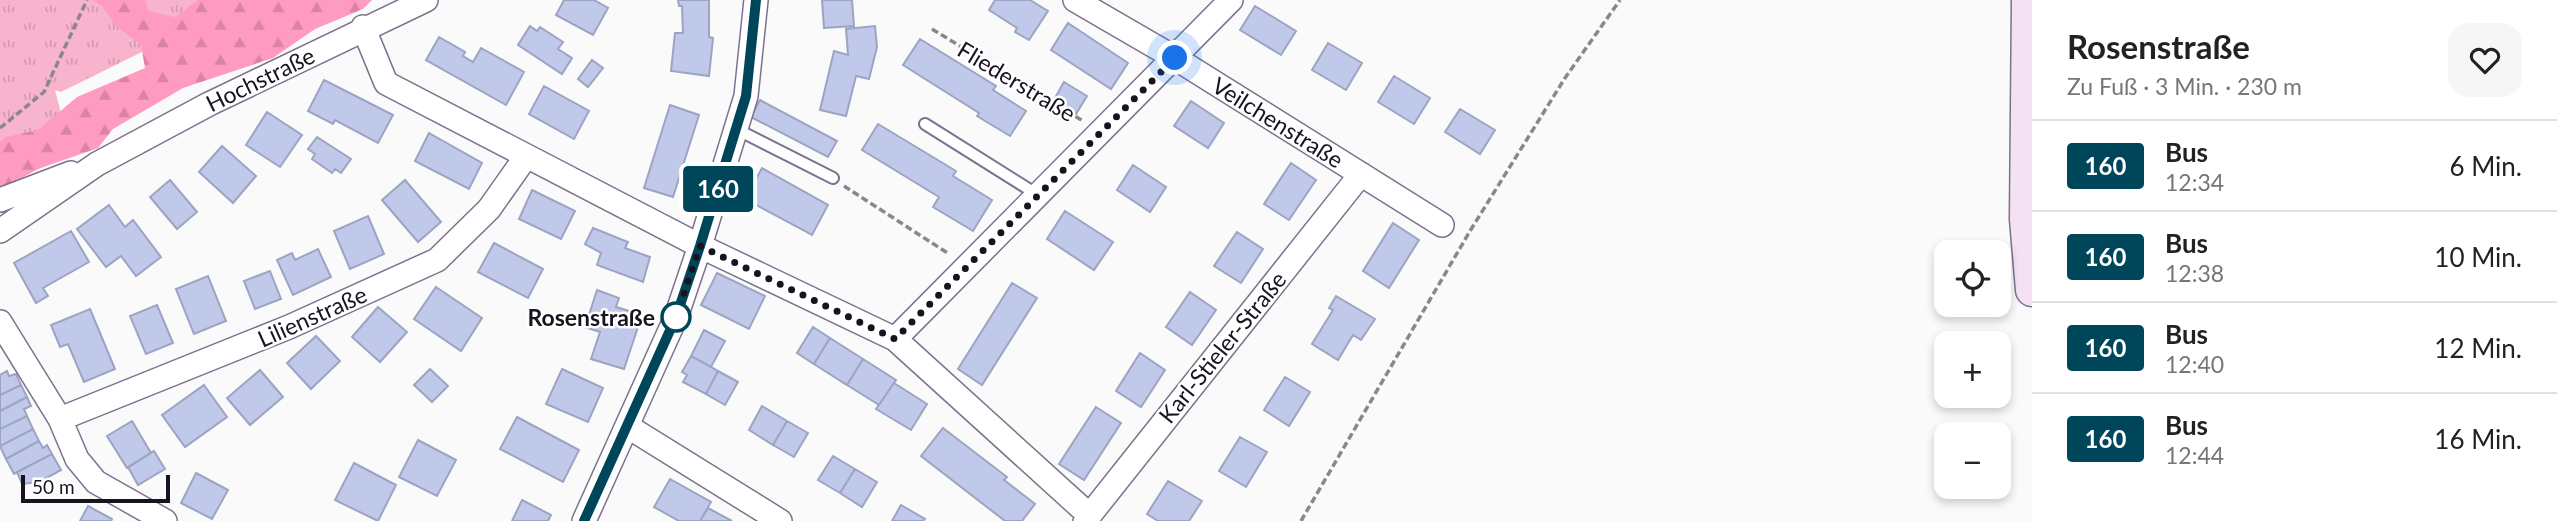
<!DOCTYPE html>
<html lang="de">
<meta charset="utf-8">
<style>
body{margin:0;font-family:Lato,sans-serif;background:#f6f6f6;color:#222;height:100vh;display:flex;flex-direction:column;font-size:26px;white-space:nowrap}
*{box-sizing:border-box;margin:0}
p{font-size:23px;color:#767676}
.icon{flex:none;width:38px;height:38px;fill:none;stroke:currentColor;stroke-width:2;stroke-linecap:round;stroke-linejoin:round}
.map{position:relative;flex:1;overflow:hidden}
.side{display:flex;flex-direction:column;background:#fff;width:525px}
.side>*{flex:none}
.badge{padding:0 14px;border-radius:5px;font-size:24px;line-height:46px}
.buttons{position:absolute;left:1934px;top:240px;display:grid;gap:14px}
.buttons a{display:grid;place-items:center;width:77px;height:77px;border-radius:14px;background:#fff;box-shadow:0 4px 10px #0003;font-size:35px}
.scale{position:absolute;left:21px;bottom:18px;width:149px;box-sizing:border-box;padding-left:7px;border:4px solid #18141f;border-top:0;font-size:19px;line-height:24px;white-space:nowrap;color:#18141f;-webkit-text-stroke:5px #fff;paint-order:stroke}
.you{position:absolute;width:35px;height:35px;margin:-18px;border:5px solid #fff;border-radius:50%;background:#1a73e8;box-shadow:0 0 0 10px #1a73e833}
.map>.badge{position:absolute;translate:-50% -50%;box-shadow:0 0 0 4px #fff}
.round{display:grid;place-items:center;flex:none;width:74px;height:74px;border-radius:21px;background:#f6f6f6}
.headline{display:flex;align-items:center;justify-content:space-between;height:119px;padding:0 35px}
h1{font-size:33px;font-weight:700;line-height:52px}
ul{padding:0;list-style:none}
li{display:flex;align-items:center;gap:21px;height:91px;padding:0 35px;border-top:2px solid #e0e0e0}
li div{flex:1}
li b{display:block;font-size:26px}
li em{font-style:normal}
li .badge{min-width:77px;font-weight:700;text-align:center}
main{display:flex;flex:1;min-height:0}
.map>svg:first-child{display:block}
</style>
<main>
<div class="map">
<svg width="2032" height="521" viewBox="0 0 2032 521">
<defs>
<pattern id="grass-tufts" width="24" height="20" patternUnits="userSpaceOnUse" patternTransform="scale(1.75)"><rect width="24" height="20" fill="#f9b4cd"/><path d="M3 7l-1-3M5 7V3M7 7l1-3M15 17l-1-3M17 17v-4M19 17l1-3" fill="none" stroke="#d59ab0"/></pattern>
<pattern id="forest-firs" width="22" height="20" patternUnits="userSpaceOnUse" patternTransform="scale(1.75)"><rect width="22" height="20" fill="#ff9ac1"/><path d="M5 1l3.5 6h-7zM16 11l3.5 6h-7z" fill="#da84a5"/></pattern>
</defs>
<rect width="100%" height="100%" fill="#fafafa"/>
<path fill="url(#grass-tufts)" d="M 0,0 L 247,0 L 61,92 L 55,90 L 71,152 L 0,189 Z"/>
<path fill="url(#forest-firs)" d="M 93,0 L 145,0 L 148,11 L 175,17 L 198,0 L 372,0 L 363,9 L 315,29 L 273,58 L 183,88 L 113,129 L 98,148 L 38,169 L 0,189 L 0,142 L 6,137 L 38,130 L 77,97 L 145,68 L 141,45 L 116,26 L 102,6 Z"/>
<path fill="#c1c9ea" stroke="#9ca4c3" stroke-width="2" d="M 564,0 L 594,0 L 608,8 L 593,35 L 556,15 Z
M 678,0 L 709,0 L 709,37 L 713,38 L 709,76 L 671,71 L 675,33 L 683,33 L 682,6 L 679,6 Z
M 822,0 L 852,0 L 854,26 L 824,28 Z
M 995,0 L 1030,0 L 1048,11 L 1029,40 L 1015,32 L 1017,28 L 989,10 Z
M 1255,6 L 1296,31 L 1281,55 L 1240,30 Z
M 1068,23 L 1128,63 L 1111,89 L 1051,50 Z
M 530,26 L 537,31 L 540,27 L 563,42 L 558,49 L 572,58 L 562,74 L 518,45 Z
M 875,26 L 877,47 L 869,79 L 856,76 L 846,116 L 820,110 L 834,51 L 848,55 L 846,29 Z
M 439,37 L 465,52 L 463,56 L 473,62 L 481,48 L 524,72 L 506,105 L 426,60 Z
M 920,39 L 996,86 L 993,90 L 1026,111 L 1010,136 L 977,116 L 979,113 L 903,65 Z
M 1328,43 L 1362,63 L 1346,90 L 1312,70 Z
M 592,60 L 603,68 L 588,87 L 578,79 Z
M 1394,76 L 1430,98 L 1414,124 L 1378,102 Z
M 324,80 L 393,115 L 378,143 L 335,120 L 333,124 L 308,111 Z
M 1064,82 L 1087,96 L 1076,114 L 1054,100 Z
M 544,86 L 589,111 L 574,139 L 529,114 Z
M 760,100 L 837,141 L 828,157 L 751,117 Z
M 1191,101 L 1224,123 L 1208,148 L 1174,126 Z
M 670,105 L 699,115 L 673,197 L 644,188 Z
M 1460,109 L 1495,130 L 1480,154 L 1445,132 Z
M 267,112 L 302,135 L 280,167 L 246,145 Z
M 878,124 L 956,171 L 953,176 L 992,200 L 973,231 L 933,207 L 939,197 L 862,150 Z
M 429,133 L 482,163 L 469,189 L 415,161 Z
M 317,137 L 351,159 L 341,173 L 335,169 L 332,173 L 312,159 L 315,154 L 308,149 Z
M 222,146 L 256,176 L 233,203 L 199,172 Z
M 1291,163 L 1316,180 L 1289,220 L 1264,204 Z
M 1133,165 L 1166,187 L 1150,212 L 1117,190 Z
M 762,168 L 828,205 L 812,235 L 745,199 Z
M 170,180 L 197,212 L 177,229 L 150,197 Z
M 405,180 L 441,222 L 418,242 L 382,200 Z
M 532,190 L 575,211 L 561,239 L 519,219 Z
M 109,205 L 125,227 L 133,220 L 161,257 L 136,276 L 121,256 L 106,267 L 77,229 Z
M 1065,211 L 1113,242 L 1094,270 L 1047,239 Z
M 368,216 L 384,254 L 350,269 L 334,231 Z
M 1393,223 L 1419,240 L 1389,288 L 1363,271 Z
M 593,228 L 628,242 L 625,248 L 650,257 L 643,282 L 597,265 L 601,253 L 585,244 Z
M 71,231 L 89,262 L 43,288 L 48,296 L 36,303 L 14,263 Z
M 1237,232 L 1263,249 L 1241,283 L 1214,266 Z
M 494,243 L 543,269 L 528,298 L 478,272 Z
M 318,249 L 331,277 L 293,295 L 277,260 L 292,253 L 295,260 Z
M 270,271 L 281,299 L 255,309 L 244,281 Z
M 717,273 L 765,296 L 749,329 L 701,305 Z
M 208,276 L 226,321 L 194,334 L 176,289 Z
M 1012,283 L 1037,298 L 982,385 L 958,369 Z
M 436,287 L 482,318 L 461,351 L 414,319 Z
M 597,290 L 619,298 L 616,307 L 642,315 L 624,369 L 591,359 L 600,332 L 585,327 Z
M 1190,292 L 1216,310 L 1192,345 L 1166,327 Z
M 1336,296 L 1375,319 L 1361,340 L 1353,335 L 1338,360 L 1312,344 L 1333,310 L 1329,308 Z
M 157,305 L 173,343 L 146,354 L 130,316 Z
M 378,307 L 407,332 L 380,362 L 352,337 Z
M 90,309 L 115,369 L 84,382 L 68,344 L 60,347 L 51,325 Z
M 813,327 L 830,338 L 814,364 L 797,353 Z
M 704,330 L 725,341 L 711,367 L 691,356 Z
M 316,336 L 340,361 L 311,389 L 287,363 Z
M 830,338 L 863,359 L 847,385 L 814,364 Z
M 1140,353 L 1165,370 L 1141,407 L 1116,391 Z
M 691,356 L 718,371 L 706,394 L 683,382 L 687,375 L 682,372 Z
M 863,359 L 896,380 L 879,405 L 847,385 Z
M 430,369 L 448,386 L 432,402 L 414,385 Z
M 562,369 L 603,388 L 588,422 L 546,404 Z
M 260,370 L 283,397 L 250,425 L 227,398 Z
M 7,371 L 9,376 L 16,374 L 21,385 L 0,395 L 0,375 Z
M 718,371 L 738,382 L 725,405 L 706,394 Z
M 1285,377 L 1310,392 L 1289,426 L 1264,410 Z
M 894,383 L 927,404 L 911,430 L 876,409 Z
M 21,385 L 27,397 L 0,411 L 0,395 Z
M 204,385 L 227,417 L 185,447 L 162,415 Z
M 27,397 L 31,406 L 24,409 L 27,416 L 0,429 L 0,411 Z
M 762,406 L 787,421 L 773,445 L 749,430 Z
M 1096,407 L 1121,423 L 1084,480 L 1059,464 Z
M 27,416 L 33,429 L 0,446 L 0,429 Z
M 517,417 L 579,450 L 563,482 L 500,449 Z
M 132,421 L 151,453 L 127,468 L 107,436 Z
M 787,421 L 808,433 L 794,457 L 773,445 Z
M 943,428 L 1007,477 L 1004,480 L 1035,504 L 1022,521 L 1005,521 L 921,456 Z
M 33,429 L 39,441 L 6,459 L 0,446 Z
M 1240,437 L 1267,452 L 1246,487 L 1219,471 Z
M 418,440 L 456,460 L 437,496 L 399,477 Z
M 39,441 L 43,448 L 47,445 L 52,454 L 14,474 L 6,459 Z
M 154,451 L 165,469 L 138,485 L 128,467 Z
M 52,454 L 61,470 L 39,482 L 22,484 L 17,472 Z
M 833,456 L 855,469 L 840,493 L 818,480 Z
M 354,463 L 396,485 L 378,521 L 335,500 Z
M 855,469 L 877,482 L 862,507 L 840,493 Z
M 196,473 L 228,490 L 212,519 L 181,503 Z
M 670,479 L 711,502 L 700,521 L 679,521 L 654,507 Z
M 1168,481 L 1202,501 L 1189,521 L 1158,521 L 1147,514 Z
M 522,500 L 551,515 L 548,521 L 512,521 Z
M 901,505 L 925,519 L 923,521 L 892,521 Z
M 88,506 L 112,519 L 111,521 L 80,521 Z
M 708,508 L 732,521 L 700,521 Z"/>
<g fill="none" stroke-linecap="round" stroke-linejoin="round">
<defs>
<path id="service" d="M 925,124 L 1038,195
M 736,129 L 833,178"/>
<path id="minor" d="M 1075,0 L 1175,58 L 1442,225
M 363,27 L 386,83 L 700,246 L 895,339 L 1089,515
M 0,200 L 71,173
M 0,231 L 97,164 L 209,104 L 426,0
M 0,322 L 60,419 L 77,459 L 96,482 L 165,521
M 895,339 L 1231,0
M 60,419 L 289,327 L 437,260 L 489,209 L 525,158
M 627,426 L 780,521
M 584,521 L 676,317 L 700,246 L 746,96 L 756,0
M 1085,521 L 1361,174"/>
<path id="secondary" d="M 2028,0 L 2026,219 L 2032,290"/>
</defs>
<use href="#service" stroke="#7c728f" stroke-width="14"/>
<use href="#minor" stroke="#7c728f" stroke-width="26"/>
<use href="#secondary" stroke="#7c728f" stroke-width="35"/>
<path stroke="#89878c" stroke-width="3.5" stroke-dasharray="7 3.5" stroke-linecap="butt" d="M 932,29 L 1083,121
M 0,128 L 44,92 L 87,0
M 844,186 L 949,254
M 1301,521 L 1470,231 L 1565,78 L 1620,0"/>
<use href="#service" stroke="#fff" stroke-width="10"/>
<use href="#minor" stroke="#fff" stroke-width="23"/>
<use href="#secondary" stroke="#f4e2f3" stroke-width="32"/>
</g>
<g fill="none" stroke-linecap="round" stroke-linejoin="round">
<defs>
<path id="line" d="M 584,521 L 676,317 L 700,246 L 746,96 L 756,0"/>
</defs>
<use href="#line" stroke="#fff" stroke-width="16"/>
<use href="#line" stroke="#00465a" stroke-width="10"/>
<path stroke="#18141f" stroke-width="7" stroke-dasharray="0 12.6" d="M 676,317 L 700,246 L 895,339 L 1175,58"/>
</g>
<circle fill="#fff" stroke="#00465a" stroke-width="3.5" cx="676" cy="317" r="14"/>
<g text-anchor="middle" dominant-baseline="central" stroke-width="5" stroke-linejoin="round" paint-order="stroke">
<g font-size="23" fill="#18141f" stroke="#fff">
<text transform="translate(260 79) rotate(-26)">Hochstraße</text>
<text transform="translate(1017 81) rotate(31)">Fliederstraße</text>
<text transform="translate(1278 122) rotate(32)">Veilchenstraße</text>
<text transform="translate(312 316) rotate(-24)">Lilienstraße</text>
<text transform="translate(1222 347) rotate(-51)">Karl-Stieler-Straße</text>
</g>
<g font-size="23" font-weight="bold" fill="#18141f" stroke="#fff" text-anchor="end">
<text x="655" y="317">Rosenstraße</text>
</g>
</g>
</svg>
<div class="buttons">
<a><svg class="icon" aria-label="locate" viewBox="0 0 24 24"><circle cx="12" cy="12" r="6"/><path d="M12 2v4M12 18v4M2 12h4M18 12h4"/></svg></a>
<a>+</a>
<a>−</a>
</div>
<div class="scale">50 m</div>
<div class="you" style="left:1175px;top:58px"></div>
<b class="badge" style="left:718px;top:189px;background:#00465a;color:#fff">160</b>
</div>
<section class="side">
<div class="headline"><div><h1>Rosenstraße</h1><p>Zu Fuß · 3 Min. · 230 m</p></div><a class="round"><svg class="icon" aria-label="heart" viewBox="0 0 24 24"><path d="M12 20l-8-8c-3-5 5-10 8-4 3-6 11-1 8 4z"/></svg></a></div>
<ul>
<li><span class="badge" style="background:#00465a;color:#fff">160</span><div><b>Bus</b><p>12:34</p></div><em>6 Min.</em></li>
<li><span class="badge" style="background:#00465a;color:#fff">160</span><div><b>Bus</b><p>12:38</p></div><em>10 Min.</em></li>
<li><span class="badge" style="background:#00465a;color:#fff">160</span><div><b>Bus</b><p>12:40</p></div><em>12 Min.</em></li>
<li><span class="badge" style="background:#00465a;color:#fff">160</span><div><b>Bus</b><p>12:44</p></div><em>16 Min.</em></li>
</ul>
</section>
</main>
